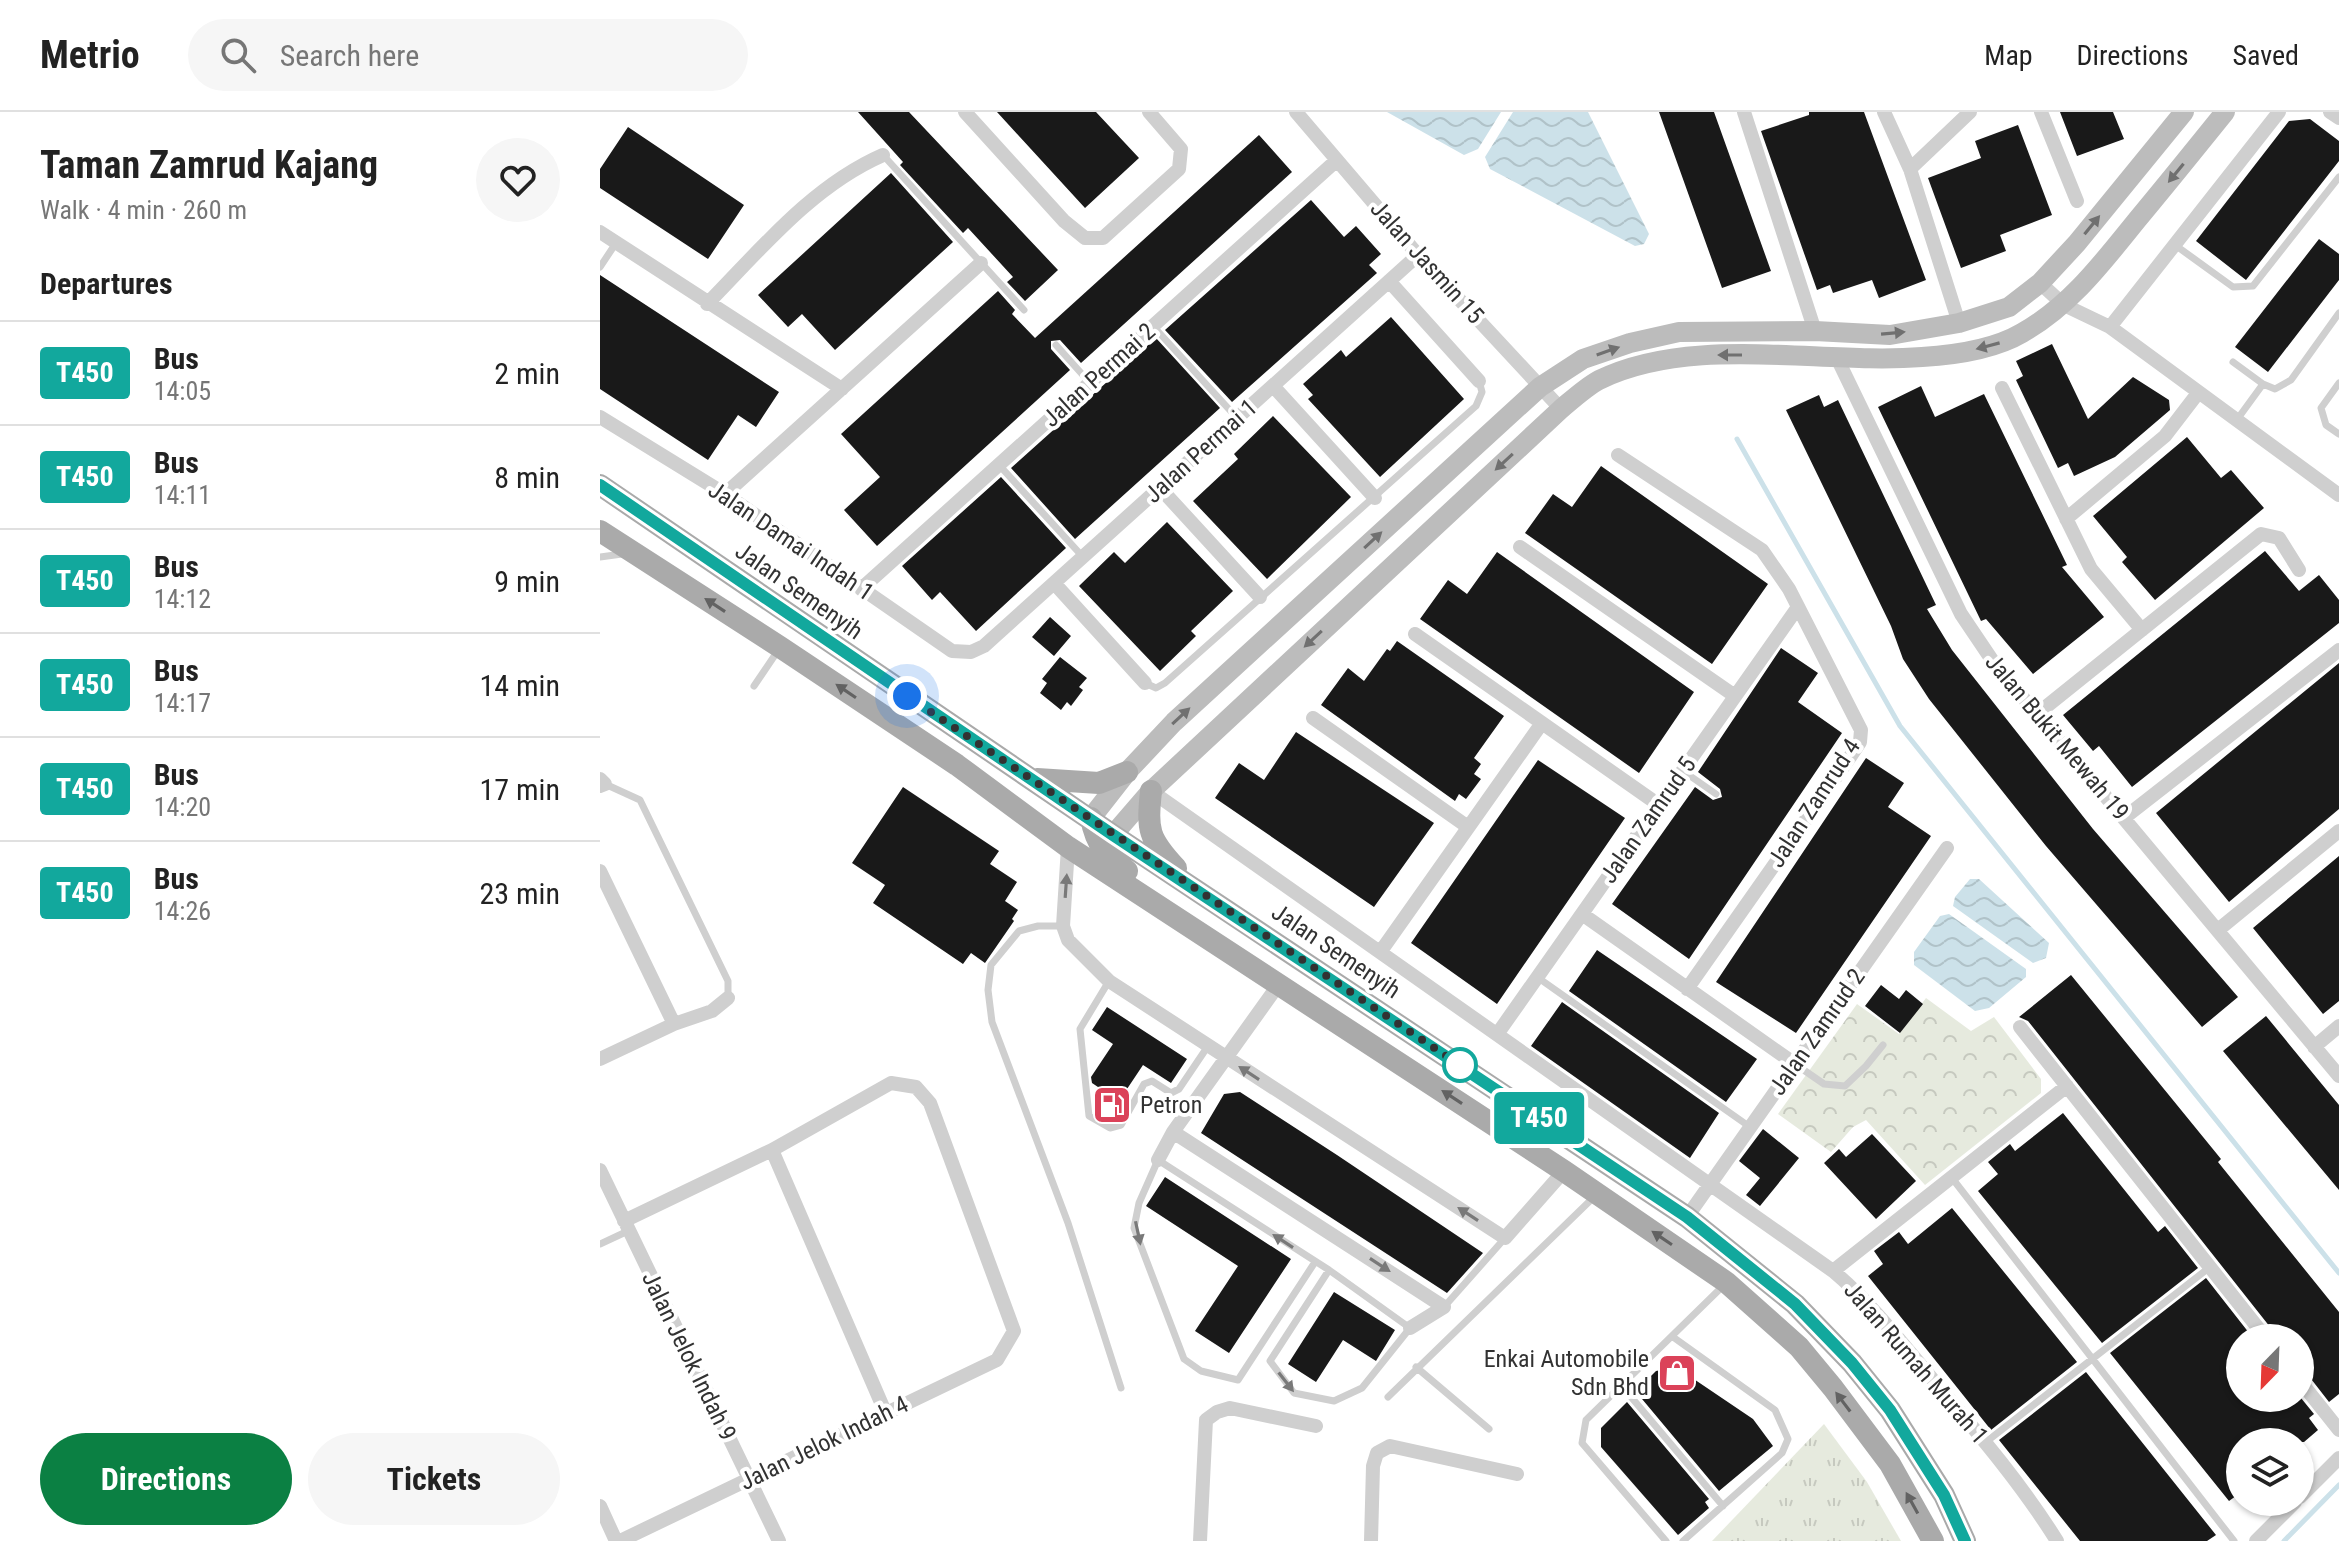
<!DOCTYPE html>
<meta charset="utf-8">
<style>
body{margin:0;font-family:"Roboto Condensed",sans-serif;background:#f6f6f6;color:#222;height:100vh;display:flex;flex-direction:column;font-size:30px;white-space:nowrap}
*{box-sizing:border-box;margin:0}
p{font-size:26px;color:#767676}
.icon{flex:none;width:44px;height:44px;fill:none;stroke:currentColor;stroke-width:2;stroke-linecap:round;stroke-linejoin:round}
.map{position:relative;flex:1;overflow:hidden}
.panel{display:flex;flex-direction:column;background:#fff;width:600px}
.panel>*{flex:none}
.badge{padding:0 16px;border-radius:6px;font-size:28px;line-height:52px}
.needle{width:52px;rotate:203deg}
.buttons{position:absolute;left:1626px;top:1212px;display:grid;gap:16px}
.buttons a{display:grid;place-items:center;width:88px;height:88px;border-radius:50%;background:#fff;box-shadow:0 2px 6px #0004;font-size:40px}
.you{position:absolute;width:40px;height:40px;margin:-20px;border:6px solid #fff;border-radius:50%;background:#1a73e8;box-shadow:0 0 0 12px #1a73e833}
.map>.badge{position:absolute;translate:-50% -50%;box-shadow:0 0 0 4px #fff}
h2{padding:0 40px;font-size:30px;line-height:72px}
.round{display:grid;place-items:center;flex:none;width:84px;height:84px;border-radius:42px;background:#f6f6f6}
.head{display:flex;align-items:center;justify-content:space-between;height:136px;padding:0 40px}
h1{font-size:38px;font-weight:700;line-height:60px}
.button{display:flex;gap:16px;margin-top:auto;padding:16px 40px}
.button a{flex:1;height:92px;border-radius:48px;background:#0b8043;color:#fff;font-size:32px;font-weight:700;line-height:92px;text-align:center}
.button a+a{background:#f6f6f6;color:#222}
ul{padding:0;list-style:none}
li{display:flex;align-items:center;gap:24px;height:104px;padding:0 40px;border-top:2px solid #e0e0e0}
li div{flex:1}
li b{display:block;font-size:30px}
li em{font-style:normal}
li .badge{min-width:88px;font-weight:700;text-align:center}
header{display:flex;align-items:center;gap:48px;box-sizing:border-box;height:112px;padding:0 40px;background:#fff;border-bottom:2px solid #e0e0e0}
header strong{font-size:38px}
nav{display:flex;gap:44px;margin-inline-start:auto;font-size:28px}
.search{width:560px;height:72px;background:#f6f6f6;display:flex;align-items:center;gap:20px;box-sizing:border-box;padding:0 28px;border-radius:44px;color:#767676;font-size:30px}
main{display:flex;flex:1;min-height:0}
.map>svg:first-child{display:block}
</style>
<header>
<strong>Metrio</strong>
<div class="search"><svg class="icon" aria-label="search" viewBox="0 0 24 24"><circle cx="10" cy="10" r="6"/><path d="M15 15l6 6"/></svg>Search here</div>
<nav><a>Map</a><a>Directions</a><a>Saved</a></nav>
</header>
<main>
<section class="panel">
<div class="head"><div><h1>Taman Zamrud Kajang</h1><p>Walk · 4 min · 260 m</p></div><a class="round"><svg class="icon" aria-label="heart" viewBox="0 0 24 24"><path d="M12 20l-8-8c-3-5 5-10 8-4 3-6 11-1 8 4z"/></svg></a></div>
<h2>Departures</h2>
<ul>
<li><span class="badge" style="background:#12a89d;color:#fff">T450</span><div><b>Bus</b><p>14:05</p></div><em>2 min</em></li>
<li><span class="badge" style="background:#12a89d;color:#fff">T450</span><div><b>Bus</b><p>14:11</p></div><em>8 min</em></li>
<li><span class="badge" style="background:#12a89d;color:#fff">T450</span><div><b>Bus</b><p>14:12</p></div><em>9 min</em></li>
<li><span class="badge" style="background:#12a89d;color:#fff">T450</span><div><b>Bus</b><p>14:17</p></div><em>14 min</em></li>
<li><span class="badge" style="background:#12a89d;color:#fff">T450</span><div><b>Bus</b><p>14:20</p></div><em>17 min</em></li>
<li><span class="badge" style="background:#12a89d;color:#fff">T450</span><div><b>Bus</b><p>14:26</p></div><em>23 min</em></li>
</ul>
<div class="button"><a>Directions</a><a>Tickets</a></div>
</section>
<div class="map">
<svg width="1739" height="1429" viewBox="0 0 1739 1429">
<defs>
<pattern id="grass-tufts" width="24" height="20" patternUnits="userSpaceOnUse" patternTransform="scale(2)"><rect width="24" height="20" fill="#e6eade"/><path d="M3 7l-1-3M5 7V3M7 7l1-3M15 17l-1-3M17 17v-4M19 17l1-3" fill="none" stroke="#c6c9bf"/></pattern>
<pattern id="park-crowns" width="20" height="18" patternUnits="userSpaceOnUse" patternTransform="scale(2)"><rect width="20" height="18" fill="#e6eade"/><path d="M2 6a3 3 0 1 1 6 0M12 15a3 3 0 1 1 6 0" fill="none" stroke="#c6c9bf"/></pattern>
<pattern id="water-waves" width="16" height="10" patternUnits="userSpaceOnUse" patternTransform="scale(2)"><rect width="16" height="10" fill="#cce1e9"/><path d="M0 5q4-4 8 0t8 0" fill="none" stroke="#b0c2c8"/></pattern>
</defs>
<rect width="100%" height="100%" fill="#fff"/>
<path fill="url(#grass-tufts)" d="M 1224,1312 L 1267,1370 L 1301,1429 L 1112,1429 Z"/>
<path fill="url(#park-crowns)" d="M 1326,886 L 1371,919 L 1394,905 L 1441,967 L 1441,981 L 1325,1073 L 1266,1008 L 1253,1015 L 1231,1040 L 1178,1002 L 1257,892 L 1299,922 Z"/>
<path fill="url(#water-waves)" d="M 787,0 L 901,0 L 878,37 L 864,43 Z
M 913,0 L 988,0 L 1049,122 L 1044,132 L 1035,134 L 890,57 L 885,45 Z
M 1370,767 L 1379,767 L 1449,831 L 1446,846 L 1433,851 L 1353,794 L 1355,785 Z
M 1349,802 L 1426,857 L 1426,865 L 1389,896 L 1375,899 L 1314,853 L 1314,840 L 1340,804 Z"/>
<g fill="none" stroke-linecap="round" stroke-linejoin="round">
<path stroke="#cce1e9" stroke-width="5" d="M 1137,327 L 1300,614 L 1739,1161
M 1684,1429 L 1739,1373"/>
</g>
<path fill="#191919" d="M 258,0 L 309,0 L 458,158 L 425,189 L 407,170 L 413,165 L 368,116 L 363,121 L 300,53 L 303,50 Z
M 397,0 L 496,0 L 539,46 L 485,96 Z
M 1059,0 L 1114,0 L 1171,159 L 1122,176 Z
M 1209,0 L 1264,0 L 1326,168 L 1279,186 L 1272,168 L 1233,181 L 1230,173 L 1217,178 L 1161,19 L 1209,3 Z
M 1460,0 L 1513,0 L 1524,27 L 1477,44 Z
M 1710,7 L 1739,29 L 1739,49 L 1646,168 L 1596,129 L 1689,9 Z
M 1418,13 L 1452,103 L 1400,123 L 1406,139 L 1361,156 L 1328,66 L 1381,46 L 1375,29 Z
M 28,15 L 144,93 L 108,147 L 0,76 L 0,57 Z
M 659,23 L 692,60 L 481,251 L 460,228 L 451,229 L 451,237 L 470,258 L 277,434 L 244,398 L 280,365 L 241,322 L 398,179 L 415,198 L 412,202 L 435,226 Z
M 291,61 L 353,130 L 235,238 L 202,202 L 188,215 L 158,183 Z
M 711,88 L 744,125 L 756,114 L 781,142 L 769,153 L 777,161 L 632,290 L 565,218 Z
M 1719,127 L 1739,142 L 1739,168 L 1668,260 L 1635,235 Z
M 0,163 L 179,280 L 156,315 L 138,303 L 108,348 L 0,277 Z
M 791,205 L 864,287 L 780,365 L 708,287 L 713,283 L 703,272 L 741,238 L 746,245 Z
M 556,226 L 620,296 L 475,427 L 411,356 Z
M 1452,232 L 1488,307 L 1533,265 L 1569,288 L 1570,298 L 1515,345 L 1474,364 L 1468,351 L 1458,356 L 1416,268 L 1423,264 L 1416,249 Z
M 1321,274 L 1335,305 L 1384,282 L 1467,453 L 1462,455 L 1504,505 L 1433,562 L 1386,507 L 1381,509 L 1278,295 Z
M 1219,283 L 1224,295 L 1238,288 L 1336,493 L 1327,497 L 1352,538 L 1493,717 L 1638,885 L 1602,915 L 1446,734 L 1329,587 L 1303,547 L 1291,514 L 1186,298 Z
M 673,304 L 751,385 L 667,467 L 593,389 L 638,347 L 634,342 Z
M 1587,325 L 1621,366 L 1631,358 L 1664,396 L 1555,488 L 1522,450 L 1527,445 L 1493,404 Z
M 1001,354 L 1168,472 L 1112,552 L 925,421 L 953,382 L 972,395 Z
M 401,365 L 466,436 L 376,519 L 340,480 L 332,488 L 302,454 Z
M 567,410 L 633,479 L 591,519 L 596,524 L 560,559 L 479,474 L 514,440 L 525,451 Z
M 1665,439 L 1699,479 L 1719,463 L 1739,488 L 1739,511 L 1532,675 L 1499,634 L 1493,639 L 1463,603 Z
M 897,440 L 1094,580 L 1039,661 L 820,507 L 848,468 L 867,482 Z
M 450,505 L 471,524 L 454,544 L 432,525 Z
M 797,529 L 904,604 L 874,646 L 881,652 L 874,662 L 881,667 L 866,687 L 859,682 L 855,689 L 721,593 L 748,556 L 764,569 L 787,537 L 790,539 Z
M 1181,536 L 1218,561 L 1198,590 L 1242,621 L 1089,847 L 1012,792 L 1095,675 L 1113,688 L 1122,685 L 1120,677 L 1098,660 Z
M 460,545 L 487,566 L 479,575 L 483,578 L 471,594 L 467,590 L 461,598 L 440,581 L 447,571 L 442,567 Z
M 1739,551 L 1739,697 L 1629,790 L 1556,701 Z
M 696,620 L 834,711 L 774,795 L 615,686 L 639,651 L 664,668 Z
M 1266,646 L 1304,671 L 1288,695 L 1331,724 L 1196,921 L 1116,870 Z
M 938,648 L 1025,706 L 897,892 L 811,831 Z
M 303,675 L 399,739 L 390,752 L 417,770 L 405,789 L 418,798 L 412,807 L 414,809 L 385,851 L 371,841 L 363,852 L 273,791 L 285,773 L 252,751 Z
M 1739,744 L 1739,889 L 1723,902 L 1653,816 Z
M 997,838 L 1157,947 L 1126,990 L 969,879 Z
M 1471,863 L 1621,1047 L 1618,1050 L 1739,1200 L 1739,1282 L 1729,1290 L 1708,1263 L 1700,1258 L 1700,1226 L 1676,1226 L 1674,1220 L 1428,909 L 1419,905 Z
M 1281,873 L 1299,887 L 1306,878 L 1323,892 L 1300,921 L 1265,894 Z
M 962,890 L 1119,1001 L 1090,1046 L 931,934 Z
M 507,895 L 587,947 L 571,971 L 543,953 L 519,989 L 492,971 L 491,965 L 513,932 L 492,918 Z
M 1666,904 L 1739,993 L 1739,1078 L 1623,939 Z
M 640,980 L 737,1043 L 883,1141 L 847,1181 L 601,1021 L 624,982 Z
M 1463,1001 L 1558,1120 L 1565,1114 L 1598,1156 L 1502,1231 L 1378,1079 L 1398,1062 L 1388,1050 L 1410,1032 L 1415,1039 Z
M 1163,1017 L 1199,1046 L 1160,1094 L 1146,1083 L 1160,1066 L 1139,1049 Z
M 1272,1022 L 1316,1069 L 1276,1107 L 1224,1051 L 1239,1037 L 1246,1045 Z
M 565,1065 L 691,1147 L 629,1241 L 595,1219 L 638,1154 L 546,1094 Z
M 1352,1096 L 1477,1250 L 1391,1318 L 1268,1164 L 1283,1152 L 1274,1139 L 1299,1120 L 1308,1132 Z
M 1606,1166 L 1653,1226 L 1640,1226 L 1640,1286 L 1701,1286 L 1714,1302 L 1709,1306 L 1718,1318 L 1704,1330 L 1640,1330 L 1640,1381 L 1629,1389 L 1510,1241 Z
M 734,1180 L 795,1218 L 776,1249 L 743,1228 L 716,1270 L 688,1252 Z
M 1076,1255 L 1153,1307 L 1173,1334 L 1119,1379 L 1037,1281 L 1036,1279 L 1056,1259 Z
M 1486,1260 L 1616,1423 L 1607,1429 L 1480,1429 L 1399,1328 Z
M 1027,1290 L 1109,1387 L 1105,1390 L 1109,1396 L 1078,1423 L 1001,1335 L 1001,1316 Z"/>
<g fill="none" stroke-linecap="round" stroke-linejoin="round">
<path stroke="#cfcfcf" stroke-width="7" d="M 283,43 L 424,198
M 1575,133 L 1633,175 L 1653,174 L 1739,65
M 0,155 L 16,131
M 553,214 L 637,306
M 456,233 L 490,271
M 1633,250 L 1663,272 L 1675,277 L 1691,268 L 1739,201
M 1739,271 L 1721,296 L 1726,313 L 1739,322
M 1636,309 L 1663,272
M 399,353 L 483,445
M 0,445 L 22,442
M 545,571 L 556,576 L 565,571 L 876,294 L 882,280 L 879,269
M 154,574 L 179,537
M 1083,659 L 1116,682
M 5,672 L 40,688 L 128,869 L 128,886
M 463,814 L 438,814 L 419,819 L 391,853 L 388,878 L 392,910 L 468,1111 L 521,1276
M 937,865 L 1150,1015
M 509,869 L 480,917 L 489,1004 L 510,1016 L 521,1013 L 544,972 L 552,969 L 571,981 L 579,977 L 608,934
M 1195,952 L 1224,972 L 1245,974 L 1266,954 L 1283,933
M 1352,1066 L 1634,1429
M 0,1132 L 28,1119
M 715,1150 L 638,1268 L 601,1259 L 584,1247 L 534,1116 L 539,1091 L 558,1048 L 729,1158 L 810,1216 L 762,1276 L 734,1289 L 694,1281 L 670,1249 L 729,1158
M 844,1195 L 905,1126
M 1073,1225 L 1175,1298 L 1188,1327 L 1182,1341 L 1083,1429
M 816,1255 L 889,1317
M 1021,1273 L 1123,1394
M 788,1285 L 996,1083
M 1386,1330 L 1610,1155
M 1066,1429 L 982,1331 L 986,1308 L 1124,1173"/>
<path stroke="#cfcfcf" stroke-width="14" d="M 365,0 L 464,109 L 485,126 L 503,126 L 579,57 L 581,37 L 549,0
M 696,0 L 818,143 L 961,297
M 1144,0 L 1215,219
M 1284,0 L 1310,57 L 1359,211
M 1441,0 L 1477,89
M 1730,0 L 1739,6
M 1310,57 L 1370,0
M 0,120 L 242,277
M 789,169 L 879,269
M 1440,171 L 1464,193 L 1510,215 L 1739,383
M 107,192 C 160,138 212,74 283,43
M 1510,215 L 1679,0
M 1237,246 L 1361,502 L 1394,551 L 1739,964
M 673,274 L 775,386
M 1402,276 L 1491,457 L 1542,518
M 0,305 L 125,382 L 352,539 L 371,540 L 384,534 L 818,143
M 1018,343 L 1162,438 L 1189,477 L 1261,618 L 1260,630 L 1250,645 L 1087,877
M 560,376 L 660,485
M 125,382 L 381,151
M 1466,407 L 1565,324 L 1598,281
M 920,435 L 1135,584
M 454,471 L 545,571
M 261,477 L 737,48
M 815,522 L 1059,693
M 1437,602 L 1661,422 L 1679,426 L 1699,458
M 713,606 L 868,715
M 0,667 L 5,672 L 0,674
M 551,679 L 1233,1159 C 1271,1191 1301,1230 1333,1268 C 1377,1320 1421,1371 1457,1429
M 1524,706 L 1739,538
M 468,735 L 463,814 L 468,828 L 509,869 L 905,1126 L 964,1059
M 0,759 L 74,912
M 982,802 L 1195,952
M 1618,818 L 1739,719
M 781,839 L 942,611
M 1420,915 L 1666,1226
M 898,921 L 1198,495
M 1714,935 L 1739,914
M 0,947 L 74,912 L 112,899 L 128,886
M 573,1020 L 844,1195 L 810,1216
M 172,1038 L 286,1302
M 558,1048 L 573,1020 L 679,872
M 0,1058 L 179,1429
M 1087,1105 L 1347,736
M 1233,1159 L 1467,974
M 1700,1269 L 1739,1318
M 1700,1385 L 1739,1346
M 0,1394 L 16,1429
M 20,1429 L 397,1248 L 414,1219 L 330,991 L 316,975 L 291,971 L 172,1038 L 24,1109
M 600,1429 L 606,1308 L 617,1300 L 630,1296 L 716,1314
M 771,1429 L 773,1354 L 777,1341 L 790,1334 L 917,1362
M 1656,1429 L 1695,1390"/>
<path stroke="#bcbcbc" stroke-width="20" d="M 491,706 L 527,660 L 574,610 L 940,275 L 983,247 L 1030,231 L 1079,220 L 1215,219 L 1290,223 L 1359,211 L 1409,195 L 1440,171 L 1477,131 L 1584,0
M 513,723 L 551,679 L 961,297 C 973,287 986,275 999,268 C 1093,222 1221,253 1322,245 C 1355,243 1393,238 1422,221 C 1470,194 1503,150 1537,108 C 1567,72 1596,36 1625,0"/>
<path stroke="#aaa" stroke-width="22" d="M 0,373 L 513,723 L 1087,1105 L 1195,1192 L 1252,1251 L 1290,1298 L 1344,1383 L 1365,1429
M 0,419 L 180,535 L 357,653 L 468,735 L 964,1059 L 1126,1170 L 1199,1235 L 1233,1276 L 1290,1352 L 1333,1429
M 437,667 L 499,671 L 527,660
M 551,679 C 547,718 548,726 576,756
M 491,706 C 496,733 506,743 527,759"/>
</g>
<defs><path id="oneway-solid" d="M-6-.8H1V-3.2L6.5 0L1 3.2V.8H-6Z" transform="scale(2)"/></defs>
<g fill="#707070">
<use href="#oneway-solid" transform="translate(1576 61) rotate(129)"/>
<use href="#oneway-solid" transform="translate(1492 113) rotate(-51)"/>
<use href="#oneway-solid" transform="translate(1293 221) rotate(-5)"/>
<use href="#oneway-solid" transform="translate(1388 234) rotate(165)"/>
<use href="#oneway-solid" transform="translate(1008 239) rotate(-19)"/>
<use href="#oneway-solid" transform="translate(1130 243) rotate(180)"/>
<use href="#oneway-solid" transform="translate(904 350) rotate(137)"/>
<use href="#oneway-solid" transform="translate(773 428) rotate(-43)"/>
<use href="#oneway-solid" transform="translate(713 527) rotate(137)"/>
<use href="#oneway-solid" transform="translate(581 604) rotate(-43)"/>
</g>
<g fill="#626262">
<use href="#oneway-solid" transform="translate(115 493) rotate(-147)"/>
<use href="#oneway-solid" transform="translate(246 579) rotate(-146)"/>
<use href="#oneway-solid" transform="translate(852 985) rotate(-147)"/>
<use href="#oneway-solid" transform="translate(1062 1126) rotate(-146)"/>
<use href="#oneway-solid" transform="translate(1243 1290) rotate(-127)"/>
<use href="#oneway-solid" transform="translate(1312 1391) rotate(-119)"/>
</g>
<g fill="#797979">
<use href="#oneway-solid" transform="translate(466 774) rotate(-86)"/>
<use href="#oneway-solid" transform="translate(649 961) rotate(-147)"/>
<use href="#oneway-solid" transform="translate(868 1102) rotate(-147)"/>
<use href="#oneway-solid" transform="translate(538 1121) rotate(78)"/>
<use href="#oneway-solid" transform="translate(683 1129) rotate(-147)"/>
<use href="#oneway-solid" transform="translate(780 1153) rotate(33)"/>
<use href="#oneway-solid" transform="translate(686 1270) rotate(52)"/>
</g>
<g fill="none" stroke-linecap="round" stroke-linejoin="round">
<defs>
<path id="line" d="M 0,373 L 513,723 L 1087,1105 L 1195,1192 L 1252,1251 L 1290,1298 L 1344,1383 L 1365,1429"/>
</defs>
<use href="#line" stroke="#fff" stroke-width="18"/>
<use href="#line" stroke="#12a89d" stroke-width="12"/>
<path stroke="#323232" stroke-width="8" stroke-dasharray="0 14.4" d="M 307,584 L 860,953"/>
</g>
<defs>
<symbol id="fuel-square" viewBox="-11 -11 22 22"><rect x="-9" y="-9" width="18" height="18" rx="4" fill="#db4259" stroke="#fff"/><path d="M-5.5-6h7V0h2V4h1.3V-2.5L3-4.5l.8-.8L6-3V5H2.5V1h-1V6h-7ZM-4.2-4.7v3.2H.2V-4.7Z" fill="#fff"/></symbol>
<symbol id="shop-square" viewBox="-11 -11 22 22"><rect x="-9" y="-9" width="18" height="18" rx="4" fill="#db4259" stroke="#fff"/><path d="M-5-2.5h2.3a2.7 3.5 0 0 1 5.4 0H5L5.5 6h-11ZM-1.5-2.5h3a1.5 2.3 0 0 0-3 0Z" fill="#fff"/></symbol>
</defs>
<g fill-rule="evenodd">
<use href="#fuel-square" x="490" y="971" width="44" height="44"/>
<use href="#shop-square" x="1055" y="1239" width="44" height="44"/>
</g>
<circle fill="#fff" stroke="#12a89d" stroke-width="4" cx="860" cy="953" r="16"/>
<g text-anchor="middle" dominant-baseline="central" stroke-width="8" stroke-linejoin="round" paint-order="stroke">
<g font-size="24" fill="#323232" stroke="#fff">
<text transform="translate(827 150) rotate(48)">Jalan Jasmin 15</text>
<text transform="translate(499 263) rotate(-42)">Jalan Permai 2</text>
<text transform="translate(601 339) rotate(-42)">Jalan Permai 1</text>
<text transform="translate(191 429) rotate(34)">Jalan Damai Indah 1</text>
<text transform="translate(199 479) rotate(35)">Jalan Semenyih</text>
<text transform="translate(1457 625) rotate(50)">Jalan Bukit Mewah 19</text>
<text transform="translate(1214 691) rotate(-57)">Jalan Zamrud 4</text>
<text transform="translate(1048 708) rotate(-55)">Jalan Zamrud 5</text>
<text transform="translate(736 839) rotate(34)">Jalan Semenyih</text>
<text transform="translate(1217 920) rotate(-55)">Jalan Zamrud 2</text>
<text transform="translate(89 1244) rotate(64)">Jalan Jelok Indah 9</text>
<text transform="translate(1316 1251) rotate(49)">Jalan Rumah Murah 1</text>
<text transform="translate(224 1331) rotate(-26)">Jalan Jelok Indah 4</text>
</g>
<g font-size="24" fill="#323232" stroke="#fff" text-anchor="start">
<text x="540" y="993">Petron</text>
<text x="1049" y="1247" text-anchor="end">Enkai Automobile<tspan x="1049" dy="28">Sdn Bhd</tspan></text>
</g>
</g>
</svg>
<div class="buttons">
<a><svg class="needle" viewBox="-14 -14 28 28"><path d="M0-13l5 13h-10z" fill="#e53935"/><path d="M0 13l5-13h-10z" fill="#767676"/></svg></a>
<a><svg class="icon" aria-label="layers" viewBox="0 0 24 24"><path d="M12 4l9 5-9 5-9-5zM3 14l9 5 9-5"/></svg></a>
</div>
<div class="you" style="left:307px;top:584px"></div>
<b class="badge" style="left:939px;top:1006px;background:#12a89d;color:#fff">T450</b>
</div>
</main>
